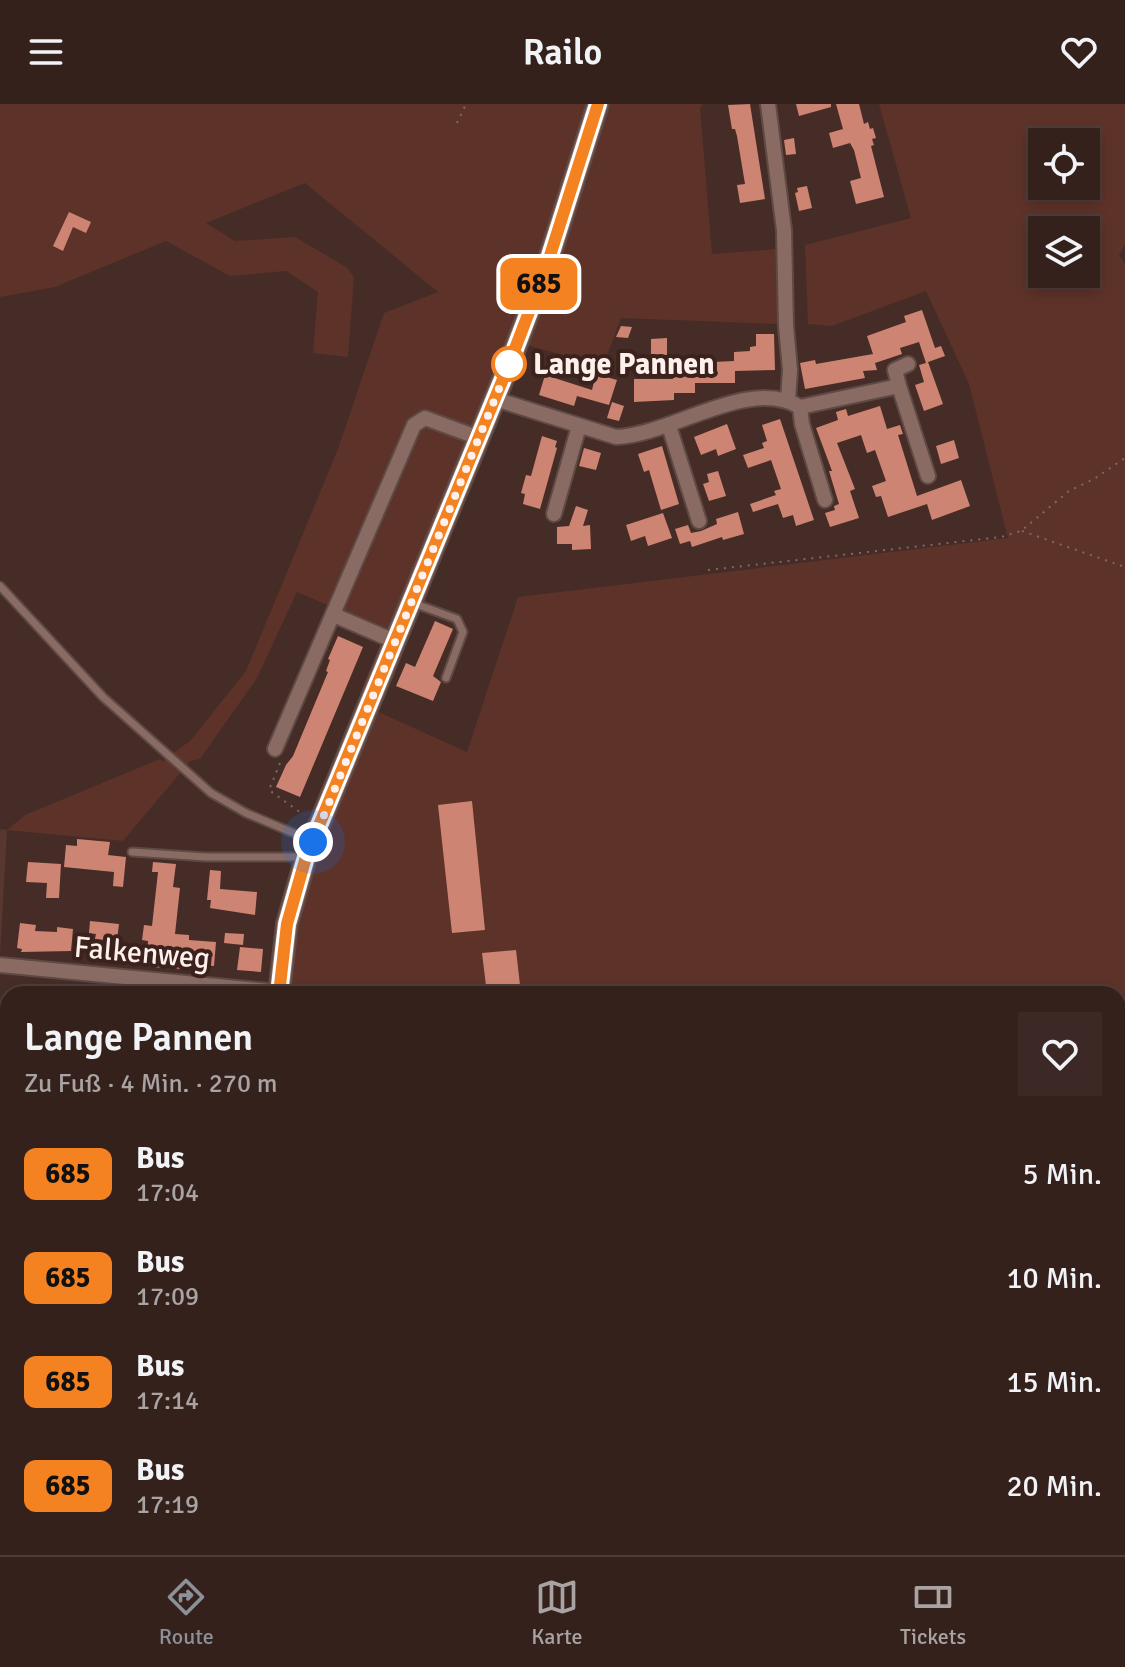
<!DOCTYPE html>
<html lang="de">
<meta charset="utf-8">
<style>
body{margin:0;font-family:Signika,sans-serif;background:#3c2925;color:#f1f3f6;height:100vh;display:flex;flex-direction:column;font-size:30px;white-space:nowrap}
*{box-sizing:border-box;margin:0}
p{font-size:26px;color:#a9a3a3}
.icon{flex:none;width:44px;height:44px;fill:none;stroke:currentColor;stroke-width:2;stroke-linecap:round;stroke-linejoin:round}
.map{position:relative;flex:1;overflow:hidden}
.details{position:absolute;left:0px;top:882px;width:1126px;height:570px;display:flex;flex-direction:column;background:#34211c;border-radius:24px 24px 0 0;box-shadow:0 4px 12px #0003,0 0 0 2px #4e3e3b}
.details>*{flex:none}
.badge{padding:0 16px;border-radius:12px;font-size:28px;line-height:52px}
.buttons{position:absolute;left:1028px;top:24px;display:grid;gap:16px}
.buttons a{display:grid;place-items:center;width:72px;height:72px;border-radius:0px;background:#34211c;box-shadow:0 4px 12px #0003,0 0 0 2px #4e3e3b;font-size:40px}
.you{position:absolute;width:40px;height:40px;margin:-20px;border:6px solid #fff;border-radius:50%;background:#1a73e8;box-shadow:0 0 0 12px #1a73e833}
.map>.badge{position:absolute;translate:-50% -50%;box-shadow:0 0 0 4px #fff}
.round{display:grid;place-items:center;flex:none;width:84px;height:84px;border-radius:0px;background:#3c2925}
.head{display:flex;align-items:center;justify-content:space-between;height:136px;padding:0 24px}
h1{font-size:38px;font-weight:600;line-height:60px}
ul{padding:0;list-style:none}
li{display:flex;align-items:center;gap:24px;height:104px;padding:0 24px}
li div{flex:1}
li b{display:block;font-size:30px}
li em{font-style:normal}
li .badge{min-width:88px;font-weight:700;text-align:center}
header{display:flex;justify-content:space-between;align-items:center;height:104px;padding:0 24px;background:#34211c;font-size:36px;font-weight:600}
.tab-bar{display:flex;justify-content:space-around;align-items:center;height:112px;border-top:2px solid #4e3e3b;background:#34211c;font-size:22px;color:#a9a3a3}
.tab-bar a{display:grid;justify-items:center;gap:4px}
.tab-bar .on{color:#8c9099}
.map>svg:first-child{display:block}
</style>
<header><svg class="icon" aria-label="menu" viewBox="0 0 24 24"><path d="M4 6h16M4 12h16M4 18h16"/></svg>Railo<svg class="icon" aria-label="heart" viewBox="0 0 24 24"><path d="M12 20l-8-8c-3-5 5-10 8-4 3-6 11-1 8 4z"/></svg></header>
<div class="map">
<svg width="1125" height="1451" viewBox="0 0 1125 1451">
<rect width="100%" height="100%" fill="#462c26"/>
<path fill="#573730" d="M 0,725 L 7,726 L 0,852 Z"/>
<path fill="#5d3229" fill-rule="evenodd" d="M 0,0 L 591,0 L 552,128 L 393,529 L 297,488 L 257,574 L 200,655 L 190,657 L 186,663 L 171,651 L 191,636 L 246,567 L 338,345 L 384,209 L 438,188 L 305,79 L 206,119 L 235,137 L 295,133 L 346,163 L 354,173 L 348,253 L 313,249 L 318,188 L 286,167 L 230,172 L 166,137 L 55,183 L 0,193 Z
M 605,0 L 703,0 L 700,4 L 712,150 L 777,145 L 778,220 L 621,214 L 603,262 L 523,240 Z
M 879,0 L 1125,0 L 1125,140 L 1119,151 L 1125,160 L 1125,1229 L 1118,1229 L 1118,890 L 286,890 L 301,791 L 374,606 L 467,648 L 518,493 L 1008,434 L 969,280 L 926,187 L 832,222 L 808,220 L 805,141 L 911,114 ZM 1042,38 L 1086,38 L 1086,82 L 1042,82 ZM 1042,126 L 1086,126 L 1086,170 L 1042,170 Z
M 160,655 L 163,658 L 167,655 L 181,668 L 123,737 L 7,726 L 25,711 Z
M 459,1444 L 659,1444 L 662,1451 L 460,1451 Z
M 698,1444 L 978,1444 L 979,1451 L 701,1451 Z"/>
<path fill="#ce8473" d="M 750,0 L 765,95 L 740,99 L 737,81 L 745,80 L 737,32 L 735,25 L 732,25 L 728,1 Z
M 796,0 L 831,0 L 831,3 L 799,12 Z
M 836,0 L 859,0 L 864,20 L 868,18 L 870,25 L 873,24 L 876,34 L 872,35 L 874,41 L 871,42 L 884,93 L 856,100 L 850,77 L 861,74 L 854,46 L 850,39 L 833,44 L 829,29 L 843,25 Z
M 794,34 L 796,50 L 786,51 L 784,36 Z
M 807,82 L 812,104 L 799,107 L 795,89 L 798,88 L 797,84 Z
M 69,108 L 91,118 L 86,129 L 73,123 L 63,147 L 53,142 Z
M 922,206 L 935,244 L 941,242 L 945,252 L 928,258 L 943,300 L 924,307 L 915,281 L 924,278 L 919,261 L 926,259 L 919,238 L 900,244 L 902,250 L 875,259 L 877,266 L 863,267 L 865,274 L 805,285 L 800,259 L 815,256 L 816,260 L 873,250 L 867,232 L 906,218 L 904,212 Z
M 621,222 L 632,223 L 628,234 L 616,233 Z
M 756,230 L 774,230 L 775,266 L 735,267 L 735,279 L 695,279 L 695,289 L 674,289 L 674,296 L 634,298 L 634,275 L 673,275 L 673,262 L 713,262 L 713,258 L 734,257 L 734,248 L 750,247 L 750,243 L 756,242 Z
M 667,234 L 667,251 L 651,250 L 651,235 Z
M 596,270 L 617,276 L 609,301 L 577,292 L 574,302 L 539,291 L 545,271 L 592,286 Z
M 612,298 L 624,302 L 619,317 L 607,314 Z
M 880,302 L 887,325 L 900,321 L 903,330 L 898,331 L 917,392 L 961,376 L 970,402 L 932,416 L 927,400 L 888,413 L 881,392 L 876,393 L 872,382 L 886,377 L 875,346 L 867,349 L 861,331 L 837,339 L 855,385 L 850,387 L 859,414 L 830,423 L 825,409 L 835,406 L 834,402 L 839,400 L 829,367 L 832,367 L 816,324 L 838,316 L 836,308 L 846,305 L 848,312 Z
M 780,315 L 814,416 L 796,422 L 793,411 L 783,414 L 778,400 L 753,408 L 750,400 L 776,391 L 774,387 L 781,385 L 771,356 L 748,364 L 743,351 L 764,344 L 762,339 L 767,337 L 762,321 Z
M 727,320 L 736,345 L 718,352 L 716,345 L 701,351 L 694,333 Z
M 542,332 L 557,337 L 555,343 L 557,344 L 540,405 L 523,400 L 525,390 L 521,389 L 526,371 L 531,372 Z
M 954,336 L 959,354 L 941,360 L 936,342 Z
M 662,342 L 679,400 L 661,406 L 649,366 L 644,368 L 638,350 Z
M 584,344 L 601,349 L 596,366 L 579,362 Z
M 718,367 L 726,392 L 709,397 L 703,380 L 709,378 L 707,370 Z
M 576,402 L 588,406 L 583,422 L 590,421 L 591,445 L 572,446 L 572,440 L 557,440 L 557,423 L 569,422 Z
M 738,408 L 744,430 L 723,436 L 722,433 L 692,443 L 690,437 L 680,440 L 675,425 L 688,421 L 691,429 L 701,427 L 717,420 L 716,415 Z
M 663,409 L 672,434 L 648,442 L 645,432 L 631,437 L 626,421 Z
M 435,517 L 453,525 L 433,572 L 441,578 L 433,597 L 396,582 L 406,559 L 415,563 Z
M 338,532 L 363,543 L 300,693 L 276,683 L 286,661 L 293,652 L 328,568 L 326,567 L 330,556 L 328,555 Z
M 472,697 L 485,826 L 452,829 L 438,701 Z
M 77,735 L 110,738 L 108,751 L 126,753 L 123,783 L 113,782 L 114,768 L 64,763 L 66,741 L 77,742 Z
M 28,758 L 61,760 L 59,794 L 46,794 L 47,779 L 26,778 Z
M 153,758 L 176,760 L 173,783 L 180,784 L 175,830 L 189,831 L 189,836 L 216,838 L 214,862 L 189,860 L 182,865 L 152,863 L 147,856 L 148,837 L 142,836 L 144,821 L 152,822 L 158,768 L 152,768 Z
M 210,766 L 221,767 L 220,785 L 257,788 L 255,811 L 210,804 L 211,796 L 207,796 Z
M 90,817 L 119,820 L 117,837 L 95,835 L 96,830 L 89,829 Z
M 20,819 L 36,821 L 35,827 L 57,828 L 57,823 L 73,825 L 71,847 L 21,848 L 22,845 L 17,844 Z
M 225,829 L 244,830 L 243,841 L 224,839 Z
M 240,843 L 263,845 L 261,868 L 237,866 Z
M 516,846 L 521,890 L 487,890 L 482,849 Z"/>
<g fill="none" stroke-linecap="round" stroke-linejoin="round">
<defs>
<path id="lane" d="M 0,482 L 103,593 L 211,689 L 246,709 L 310,736
M 413,499 L 457,515 L 463,528 L 446,574
M 132,748 L 206,753 L 305,753"/>
<path id="street" d="M 768,0 L 784,126 L 786,222 L 790,266 L 788,296
M 899,282 L 895,266 L 908,260
M 495,295 L 616,333 C 672,331 749,272 800,303 L 899,282 L 928,372
M 800,303 L 802,320 L 825,396
M 669,322 L 699,417
M 554,410 L 579,322
M 334,511 L 394,537
M 275,645 L 414,321 L 425,314 L 479,334
M 0,861 L 279,888
M 0,1126 L 8,1129
M 0,1220 L 8,1233
M 0,1361 L 8,1359
M 1118,1395 L 1125,1394
M 125,1444 L 128,1451
M 456,1444 L 457,1451
M 1081,1444 L 1081,1451
M 270,1446 L 325,1444"/>
<path id="secondary" d="M 279,890 L 287,820 L 306,753 L 510,258 L 548,158 L 598,0
M 681,1444 L 684,1451
M 269,1451 L 270,1444"/>
</defs>
<use href="#lane" stroke="#5e4944" stroke-width="11"/>
<use href="#street" stroke="#5e4944" stroke-width="18"/>
<use href="#secondary" stroke="#5e4944" stroke-width="24"/>
<path stroke="#7f6963" stroke-width="2" stroke-dasharray="2 6" stroke-linecap="butt" d="M 457,19 L 466,0
M 1022,427 L 1125,463
M 708,466 L 1001,433 L 1021,427 L 1069,387 L 1094,375 L 1125,354
M 280,659 L 269,686 L 304,711
M 549,1444 L 551,1451
M 908,1444 L 909,1451"/>
<use href="#lane" stroke="#896b64" stroke-width="7"/>
<use href="#street" stroke="#896b64" stroke-width="14"/>
<use href="#secondary" stroke="#896b64" stroke-width="20"/>
</g>
<g fill="none" stroke-linecap="round" stroke-linejoin="round">
<defs>
<path id="line" d="M 279,890 L 287,820 L 306,753 L 510,258 L 548,158 L 598,0"/>
</defs>
<use href="#line" stroke="#fff" stroke-width="18"/>
<use href="#line" stroke="#f58220" stroke-width="12"/>
<path stroke="#fef0ec" stroke-width="8" stroke-dasharray="0 14.4" d="M 313,738 L 510,258 L 509,260"/>
</g>
<circle fill="#fff" stroke="#f58220" stroke-width="4" cx="509" cy="260" r="16"/>
<g text-anchor="middle" dominant-baseline="central" stroke-width="8" stroke-linejoin="round" paint-order="stroke">
<g font-size="30" font-weight="bold" fill="#fef0ec" stroke="#3b221d" text-anchor="start">
<text x="533" y="260">Lange Pannen</text>
</g>
<g font-size="30" fill="#fef0ec" stroke="#3b221d">
<text transform="translate(142 849) rotate(5)">Falkenweg</text>
</g>
</g>
</svg>
<div class="buttons">
<a><svg class="icon" aria-label="locate" viewBox="0 0 24 24"><circle cx="12" cy="12" r="6"/><path d="M12 2v4M12 18v4M2 12h4M18 12h4"/></svg></a>
<a><svg class="icon" aria-label="layers" viewBox="0 0 24 24"><path d="M12 4l9 5-9 5-9-5zM3 14l9 5 9-5"/></svg></a>
</div>
<div class="you" style="left:313px;top:738px"></div>
<b class="badge" style="left:539px;top:180px;background:#f58220;color:#111">685</b>
<section class="details">
<div class="head"><div><h1>Lange Pannen</h1><p>Zu Fuß · 4 Min. · 270 m</p></div><a class="round"><svg class="icon" aria-label="heart" viewBox="0 0 24 24"><path d="M12 20l-8-8c-3-5 5-10 8-4 3-6 11-1 8 4z"/></svg></a></div>
<ul>
<li><span class="badge" style="background:#f58220;color:#111">685</span><div><b>Bus</b><p>17:04</p></div><em>5 Min.</em></li>
<li><span class="badge" style="background:#f58220;color:#111">685</span><div><b>Bus</b><p>17:09</p></div><em>10 Min.</em></li>
<li><span class="badge" style="background:#f58220;color:#111">685</span><div><b>Bus</b><p>17:14</p></div><em>15 Min.</em></li>
<li><span class="badge" style="background:#f58220;color:#111">685</span><div><b>Bus</b><p>17:19</p></div><em>20 Min.</em></li>
</ul>
</section>
</div>
<nav class="tab-bar">
<a class="on"><svg class="icon" aria-label="directions" viewBox="0 0 24 24"><path d="M12 3l9 9-9 9-9-9zM9 14v-3h6M13 9l2 2-2 2"/></svg>Route</a>
<a><svg class="icon" aria-label="map" viewBox="0 0 24 24"><path d="M3 6l6-2 6 2 6-2v14l-6 2-6-2-6 2zM9 4v14M15 6v14"/></svg>Karte</a>
<a><svg class="icon" aria-label="tickets" viewBox="0 0 24 24"><path d="M3 7h18v10H3zM15 7v10"/></svg>Tickets</a>
</nav>
